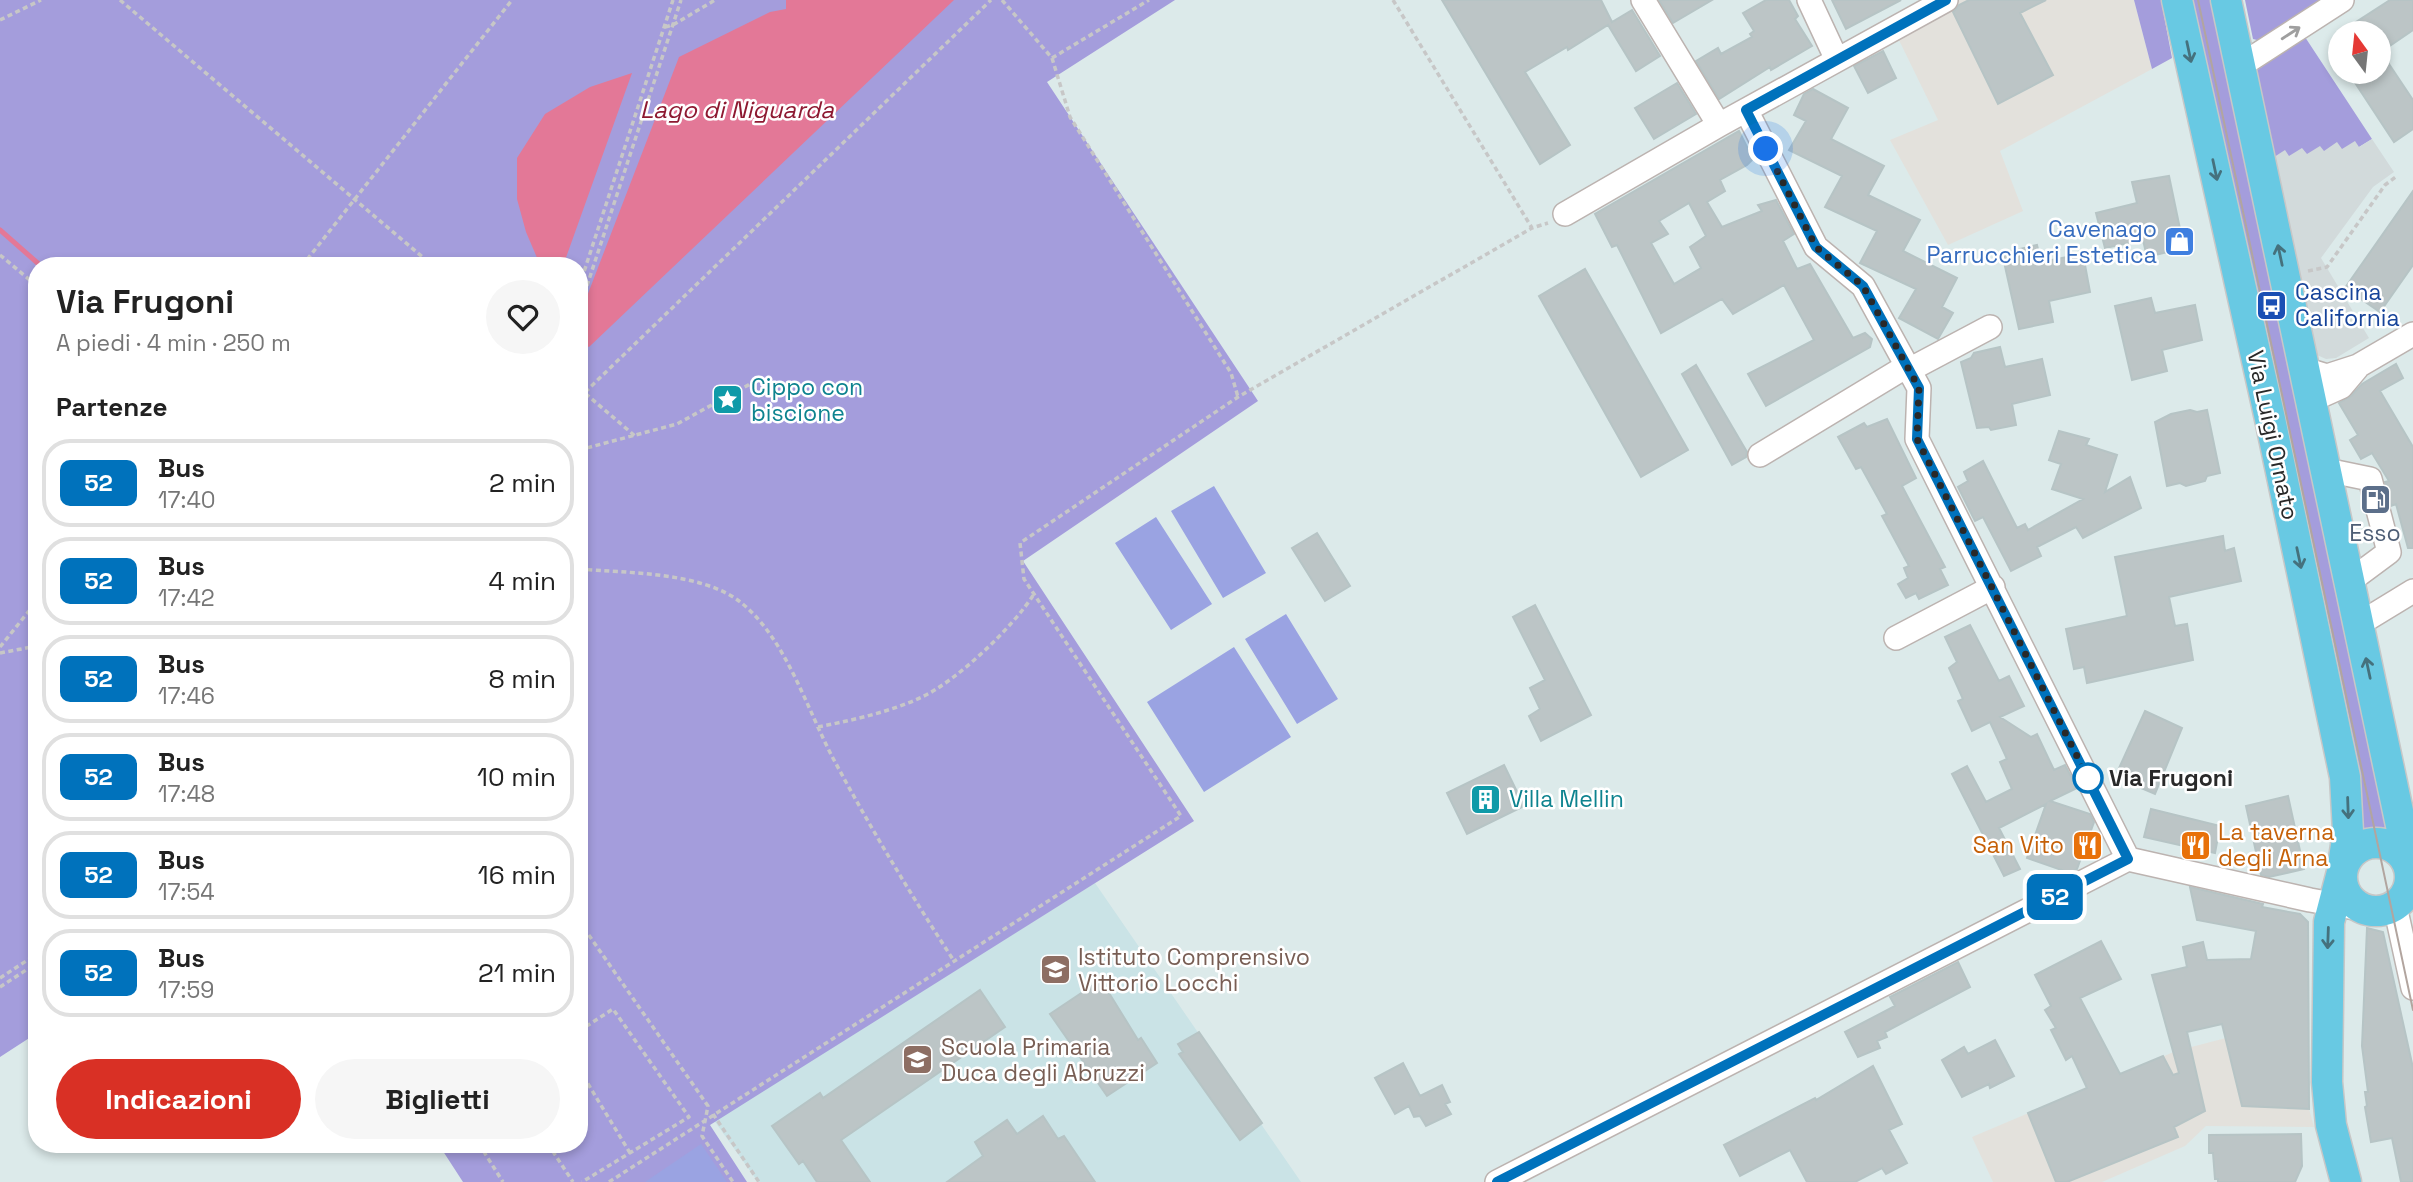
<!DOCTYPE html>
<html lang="it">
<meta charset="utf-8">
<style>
body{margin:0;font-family:"Space Grotesk",sans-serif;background:#f6f6f6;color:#222;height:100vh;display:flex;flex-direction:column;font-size:26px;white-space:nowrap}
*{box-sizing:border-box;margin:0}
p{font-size:23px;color:#767676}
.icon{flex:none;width:38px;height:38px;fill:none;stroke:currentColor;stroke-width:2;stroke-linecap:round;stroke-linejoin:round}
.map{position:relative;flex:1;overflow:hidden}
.panel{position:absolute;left:28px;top:257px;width:560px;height:896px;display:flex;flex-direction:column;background:#fff;border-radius:28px;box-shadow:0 4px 10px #0003}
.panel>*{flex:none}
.badge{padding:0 14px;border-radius:10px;font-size:24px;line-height:46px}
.needle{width:46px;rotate:345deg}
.tools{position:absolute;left:2328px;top:21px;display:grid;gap:14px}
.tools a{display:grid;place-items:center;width:63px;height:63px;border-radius:50%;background:#fff;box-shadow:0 4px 10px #0003;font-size:35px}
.you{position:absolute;width:35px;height:35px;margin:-18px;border:5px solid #fff;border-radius:50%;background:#1a73e8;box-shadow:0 0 0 10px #1a73e833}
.map>.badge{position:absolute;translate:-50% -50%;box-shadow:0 0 0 4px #fff}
h2{padding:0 28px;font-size:26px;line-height:63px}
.round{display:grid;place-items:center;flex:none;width:74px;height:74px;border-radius:37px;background:#f6f6f6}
.overview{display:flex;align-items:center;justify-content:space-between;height:119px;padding:0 28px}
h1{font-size:33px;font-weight:700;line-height:52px}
.cta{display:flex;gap:14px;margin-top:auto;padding:14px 28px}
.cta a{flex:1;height:80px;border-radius:42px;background:#d93025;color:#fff;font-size:28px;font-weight:700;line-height:80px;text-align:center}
.cta a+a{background:#f6f6f6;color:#222}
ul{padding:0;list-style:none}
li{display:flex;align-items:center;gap:21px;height:88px;margin:0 14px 10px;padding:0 14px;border:4px solid #e0e0e0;border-radius:28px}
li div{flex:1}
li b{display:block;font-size:26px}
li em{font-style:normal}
li .badge{min-width:77px;font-weight:700;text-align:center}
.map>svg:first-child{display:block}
</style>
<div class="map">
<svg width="2413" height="1182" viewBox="0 0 2413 1182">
<rect width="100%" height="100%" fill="#dceaea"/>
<path fill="#e3e1dc" d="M 1933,0 L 2134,0 L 2152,69 L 2000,151 L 2023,211 L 1948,245 L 1890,140 L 1938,120 L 1896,34 Z
M 2226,1038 L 2242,1106 L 2309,1109 L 2314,1127 L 2206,1126 L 2185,1146 L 2102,1182 L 1993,1182 L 1972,1137 L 2176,1051 Z"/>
<path fill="#cae3e6" d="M 1095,883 L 1301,1182 L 758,1182 L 713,1119 L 818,1056 Z"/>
<path fill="#a49ddc" d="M 0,0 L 1175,0 L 1047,82 L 1258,401 L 1023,561 L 1194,821 L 710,1125 L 747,1182 L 463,1182 L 439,1145 L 579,1144 L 579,266 L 37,266 L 37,1033 L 0,1057 Z
M 2134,0 L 2161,0 L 2172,58 L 2152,69 Z
M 2186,0 L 2218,0 L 2262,243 L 2391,837 L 2363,835 L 2355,837 Z
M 2245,0 L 2329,0 L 2265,42 L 2253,39 Z
M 2305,37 L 2372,139 L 2359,147 L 2271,159 L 2253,73 Z"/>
<path fill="#9aa3e2" d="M 1214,486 L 1266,573 L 1223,598 L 1171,511 Z
M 1156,517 L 1212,604 L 1171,630 L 1115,543 Z
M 1286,614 L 1338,699 L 1297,724 L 1245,639 Z
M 1234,647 L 1291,737 L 1204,792 L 1147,702 Z
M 701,1144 L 727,1182 L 645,1182 Z"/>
<path fill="#d2dadb" d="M 2372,139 L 2394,172 L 2373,187 L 2321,258 L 2369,338 L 2336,358 L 2326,359 L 2317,355 L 2312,347 L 2271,159 L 2285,150 L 2289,156 L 2302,148 L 2307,154 L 2320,146 L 2324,151 L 2337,142 L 2342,149 L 2355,141 L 2359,147 Z"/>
<path fill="#e37897" d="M 786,0 L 954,0 L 589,347 L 580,343 L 579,317 L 679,57 L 770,12 L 786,9 Z
M 632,73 L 563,266 L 544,266 L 538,260 L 526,232 L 517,199 L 517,158 L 545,114 L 590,87 Z"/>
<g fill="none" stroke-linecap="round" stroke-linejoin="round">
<path stroke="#e37897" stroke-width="5" d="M 0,230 L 41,266"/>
</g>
<path fill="#bcc5c6" stroke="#b6c4c5" stroke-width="2" fill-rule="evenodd" d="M 1442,0 L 1601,0 L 1612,22 L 1632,10 L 1660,56 L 1636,71 L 1608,25 L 1568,50 L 1567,47 L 1525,72 L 1570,145 L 1540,164 Z
M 1659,0 L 1712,0 L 1673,23 Z
M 1766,0 L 1789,0 L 1798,16 L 1795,19 L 1812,46 L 1771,70 L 1770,67 L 1719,99 L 1696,61 L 1718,48 L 1721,54 L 1752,37 L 1750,34 L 1754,31 L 1743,13 Z
M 1832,0 L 1901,0 L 1846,29 Z
M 1969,0 L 2046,0 L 2020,13 L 2053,75 L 1998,104 L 1953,12 L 1959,5 Z
M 2390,0 L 2413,0 L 2413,30 L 2381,52 L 2413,100 L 2413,129 L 2394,142 L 2348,72 L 2378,72 L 2378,33 L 2339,33 Z
M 1883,51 L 1896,78 L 1868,93 L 1854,66 Z
M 1677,83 L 1696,114 L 1654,139 L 1635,108 Z
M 1813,89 L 1848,108 L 1831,139 L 1884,166 L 1868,195 L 1920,220 L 1903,251 L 1957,278 L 1942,307 L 1953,313 L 1938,339 L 1899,318 L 1916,289 L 1860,263 L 1877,231 L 1825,207 L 1842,176 L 1789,150 L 1806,121 L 1794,115 L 1804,94 Z
M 1739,131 L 1753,159 L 1747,165 L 1720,180 L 1725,191 L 1707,202 L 1722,227 L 1762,211 L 1758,205 L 1776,200 L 1794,234 L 1783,241 L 1797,269 L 1810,264 L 1853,338 L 1865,333 L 1872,339 L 1870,347 L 1766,406 L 1748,374 L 1814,340 L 1784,285 L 1733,314 L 1722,299 L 1661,333 L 1617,245 L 1612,247 L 1595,214 ZM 1689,203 L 1706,236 L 1690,247 L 1701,268 L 1674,284 L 1651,243 L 1668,234 L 1659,221 Z
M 2169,176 L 2184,248 L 2147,257 L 2143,240 L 2105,248 L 2096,213 L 2137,203 L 2132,182 Z
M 2413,191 L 2413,265 L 2380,312 L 2345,288 Z
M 2037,245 L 2041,262 L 2083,254 L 2090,292 L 2049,301 L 2053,322 L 2019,329 L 2002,253 Z
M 1585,269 L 1688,450 L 1641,477 L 1539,296 Z
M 2151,298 L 2155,313 L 2195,305 L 2202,340 L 2162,350 L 2167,371 L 2132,380 L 2115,306 Z
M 2000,347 L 2005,367 L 2042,359 L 2050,395 L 2012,404 L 2016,425 L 1991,430 L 1989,427 L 1977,428 L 1961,362 L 1971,358 L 1974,353 Z
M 2396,364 L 2403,378 L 2380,391 L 2413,447 L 2413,548 L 2408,548 L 2396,504 L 2391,506 L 2385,482 L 2389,481 L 2372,453 L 2361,459 L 2350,440 L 2358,435 L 2339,403 L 2351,396 L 2362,384 Z
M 1696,365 L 1747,452 L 1746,457 L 1732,465 L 1682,374 Z
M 2190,410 L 2197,412 L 2207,410 L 2220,473 L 2207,476 L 2205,481 L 2186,486 L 2180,483 L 2167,486 L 2155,422 L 2171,414 Z
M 1887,419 L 1916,478 L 1902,486 L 1945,567 L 1940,569 L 1948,585 L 1919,599 L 1916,593 L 1906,598 L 1898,584 L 1908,578 L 1904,568 L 1909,566 L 1882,516 L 1887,514 L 1861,467 L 1856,469 L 1838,437 L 1864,423 L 1867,427 Z
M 2059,431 L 2089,439 L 2086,445 L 2117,455 L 2105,492 L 2130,477 L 2141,508 L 2083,538 L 2076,527 L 2037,547 L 2041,556 L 2011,571 L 1983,517 L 1975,521 L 1958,487 L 1968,481 L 1964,472 L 1983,461 L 2017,528 L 2025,524 L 2028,530 L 2083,499 L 2052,489 L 2061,464 L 2049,460 Z
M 1317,533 L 1350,586 L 1325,601 L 1292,548 Z
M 2223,536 L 2225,551 L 2234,548 L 2241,581 L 2169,597 L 2175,626 L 2187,624 L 2193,660 L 2087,683 L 2084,667 L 2074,669 L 2066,629 L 2127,616 L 2115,557 Z
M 1535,605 L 1591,715 L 1541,741 L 1529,716 L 1540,709 L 1530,688 L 1545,680 L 1513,617 Z
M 1970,625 L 1999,681 L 2009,676 L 2024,706 L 2000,717 L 2031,737 L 2037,734 L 2054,770 L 2065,765 L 2077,788 L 2050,801 L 2090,814 L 2094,822 L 2077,869 L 2070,873 L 2027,858 L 2046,804 L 1999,828 L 2020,869 L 2004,876 L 1952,774 L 1967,766 L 1986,802 L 2012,789 L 2000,762 L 2007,759 L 1990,722 L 1972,731 L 1958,701 L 1963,699 L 1949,668 L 1957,662 L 1945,637 Z
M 2145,711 L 2182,728 L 2155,794 L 2115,777 Z
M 1504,765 L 1524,806 L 1467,834 L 1447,793 Z
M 2288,796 L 2304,869 L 2269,877 L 2261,875 L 2246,806 Z
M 2151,809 L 2220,826 L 2215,853 L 2144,837 Z
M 2190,887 L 2263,904 L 2262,907 L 2300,914 L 2308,922 L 2309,1109 L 2242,1106 L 2222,1024 L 2187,1032 L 2205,1111 L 2174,1127 L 2178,1137 L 2067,1182 L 2056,1182 L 2028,1113 L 2087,1088 L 2072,1056 L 2066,1060 L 2051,1030 L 2056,1028 L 2045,1010 L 2051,1006 L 2035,975 L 2101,941 L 2121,979 L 2080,998 L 2120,1074 L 2163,1056 L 2173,1075 L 2179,1073 L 2152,975 L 2187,967 L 2183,947 L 2203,942 L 2207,960 L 2251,959 L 2256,931 L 2197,920 Z
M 2367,928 L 2383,932 L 2413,1068 L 2413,1182 L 2401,1182 L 2392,1138 L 2371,1142 L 2365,1107 L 2367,1106 L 2365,1092 L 2368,1092 L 2362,1046 Z
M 1958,962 L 1970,987 L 1885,1032 L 1887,1037 L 1877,1041 L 1880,1048 L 1858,1057 L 1845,1032 L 1895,1006 L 1890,997 Z
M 1101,980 L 1138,1040 L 1141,1038 L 1157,1063 L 1107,1096 L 1050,1014 Z
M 980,990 L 1005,1027 L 841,1140 L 870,1182 L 817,1182 L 803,1161 L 799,1164 L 772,1126 L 820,1093 L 823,1098 Z
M 1199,1032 L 1262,1123 L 1240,1140 L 1179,1054 L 1183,1052 L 1178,1044 Z
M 1995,1040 L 2014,1076 L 1990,1088 L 1989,1084 L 1962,1097 L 1942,1060 L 1964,1047 L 1968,1054 Z
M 1403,1063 L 1420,1096 L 1442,1085 L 1450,1102 L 1445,1104 L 1451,1114 L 1426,1126 L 1420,1116 L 1414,1117 L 1409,1106 L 1395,1114 L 1375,1078 Z
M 1873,1066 L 1902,1124 L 1889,1130 L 1907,1163 L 1886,1174 L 1882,1168 L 1855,1182 L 1807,1182 L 1790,1150 L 1740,1176 L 1724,1145 L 1815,1098 L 1816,1100 Z
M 1043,1116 L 1058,1139 L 1064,1136 L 1095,1182 L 947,1182 L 983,1156 L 975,1142 L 1007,1120 L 1017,1134 Z
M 2301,1134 L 2302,1166 L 2295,1182 L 2218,1182 L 2218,1179 L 2215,1179 L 2213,1153 L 2209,1153 L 2209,1135 Z"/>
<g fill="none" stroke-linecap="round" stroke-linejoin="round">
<defs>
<path id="minor" d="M 1643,0 L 1719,125
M 1809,0 L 1837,60
M 2240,66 L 2342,0
M 1746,110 L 1816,247 L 1863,286 L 1919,388 L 1917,439 L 2128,859
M 1565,214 L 1719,125 L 1946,0
M 2304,369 L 2327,376 L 2358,366 L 2413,334
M 1909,370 L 1990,327
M 2312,400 L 2341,387 L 2357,368
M 1760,455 L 1907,366
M 2327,473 L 2336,472 L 2370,479 L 2389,552 L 2358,575 L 2350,583
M 2359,624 L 2413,591
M 1896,638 L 1993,587
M 2128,859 L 2310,900 L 2366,910
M 2395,906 L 2413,988
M 1497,1182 L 2128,859"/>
<path id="major" d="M 2177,0 L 2270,419 L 2345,777 L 2348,832 L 2342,872 L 2329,922 L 2327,1082 L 2331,1125 L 2346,1182
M 2226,0 L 2413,882
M2342 877a34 34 0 1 1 68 0a34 34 0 1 1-68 0Z"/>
</defs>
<use href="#minor" stroke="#bcb3b0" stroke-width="26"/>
<use href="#major" stroke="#c7c7c7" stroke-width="33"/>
<path stroke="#c7c7c7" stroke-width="3.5" stroke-dasharray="5 3.5" stroke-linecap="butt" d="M 120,0 L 433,266
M 1002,0 L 1052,58 L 1070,117 L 1231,373 L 1238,397
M 1393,0 L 1532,228 L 1548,223
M 0,20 L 41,0
M 665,27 L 673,25 L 715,0
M 1052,58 L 1149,0
M 0,255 L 37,286
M 302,266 L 512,0
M 2308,271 L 2327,267 L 2385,185 L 2397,176
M 579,287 L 673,0
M 579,310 L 681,0
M 579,388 L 635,436
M 579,398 L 991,0
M 579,450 L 677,424 L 752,383
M 579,569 C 627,573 700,572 739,601 C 786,637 807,710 834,760 C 871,829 911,895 954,961
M 0,647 L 37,601
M 0,653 L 37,646
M 818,727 C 853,720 890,712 922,697 C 958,680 1013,627 1034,594
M 579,921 L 708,1106 L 702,1136 L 733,1182
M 0,978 L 37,954
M 0,987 L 37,963
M 579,1031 L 613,1009 L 689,1117 L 582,1182
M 579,1069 L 630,1153
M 713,1114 L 759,1182
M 479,1144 L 503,1182
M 548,1144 L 573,1182
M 609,1182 L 1181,816 L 1024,579 L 1020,543 L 1238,397 L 1532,228"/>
<use href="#minor" stroke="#fff" stroke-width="23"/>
<use href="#major" stroke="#68c9e3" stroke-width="30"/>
<path stroke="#b2a59f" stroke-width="2" d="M 2198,0 L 2413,1010"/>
</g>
<defs><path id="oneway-shaft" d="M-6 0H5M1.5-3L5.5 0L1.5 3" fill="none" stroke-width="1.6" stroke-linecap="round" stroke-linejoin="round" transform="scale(1.75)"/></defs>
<use stroke="#9f9f9f" href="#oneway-shaft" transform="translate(2291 33) rotate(-33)"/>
<g stroke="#45717d">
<use href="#oneway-shaft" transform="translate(2189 52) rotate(78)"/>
<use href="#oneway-shaft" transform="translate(2215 170) rotate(78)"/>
<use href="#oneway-shaft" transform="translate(2280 255) rotate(-102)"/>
<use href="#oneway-shaft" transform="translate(2299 558) rotate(78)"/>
<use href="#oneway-shaft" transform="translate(2368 668) rotate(-102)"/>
<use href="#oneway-shaft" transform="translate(2348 808) rotate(88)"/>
<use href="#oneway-shaft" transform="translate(2328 938) rotate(92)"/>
</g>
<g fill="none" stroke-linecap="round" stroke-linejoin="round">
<defs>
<path id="line" d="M 1497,1182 L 2128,859 L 1917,439 L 1919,388 L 1863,286 L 1816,247 L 1746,110 L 1946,0"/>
</defs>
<use href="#line" stroke="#fff" stroke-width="16"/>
<use href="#line" stroke="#0072bc" stroke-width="10"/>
<path stroke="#292929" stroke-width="7" stroke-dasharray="0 12.6" d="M 1766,149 L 1816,247 L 1863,286 L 1919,388 L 1917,439 L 2088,778"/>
</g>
<defs>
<symbol id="shop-square" viewBox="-11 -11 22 22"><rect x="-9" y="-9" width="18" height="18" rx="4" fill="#3f7fe0" stroke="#fff"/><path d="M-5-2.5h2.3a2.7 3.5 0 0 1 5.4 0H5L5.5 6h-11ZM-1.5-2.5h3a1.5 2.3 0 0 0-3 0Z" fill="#fff"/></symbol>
<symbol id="bus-square" viewBox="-11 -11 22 22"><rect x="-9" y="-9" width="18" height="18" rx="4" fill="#1a4fb4" stroke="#fff"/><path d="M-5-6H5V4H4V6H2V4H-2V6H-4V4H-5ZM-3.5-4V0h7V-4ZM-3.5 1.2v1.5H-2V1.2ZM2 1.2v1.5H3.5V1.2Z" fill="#fff"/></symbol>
<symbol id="sight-square" viewBox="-11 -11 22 22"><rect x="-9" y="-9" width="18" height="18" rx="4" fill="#0f9aa8" stroke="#fff"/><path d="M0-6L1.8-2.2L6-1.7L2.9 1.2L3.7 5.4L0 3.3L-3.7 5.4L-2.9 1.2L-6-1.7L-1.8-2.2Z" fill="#fff"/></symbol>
<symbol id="fuel-square" viewBox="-11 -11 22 22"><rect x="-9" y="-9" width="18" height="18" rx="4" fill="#5c6f8a" stroke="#fff"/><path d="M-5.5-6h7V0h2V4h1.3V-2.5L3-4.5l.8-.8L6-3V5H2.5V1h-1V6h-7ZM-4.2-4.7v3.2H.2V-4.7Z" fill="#fff"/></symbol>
<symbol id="building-square" viewBox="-11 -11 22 22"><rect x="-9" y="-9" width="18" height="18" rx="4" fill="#0f9aa8" stroke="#fff"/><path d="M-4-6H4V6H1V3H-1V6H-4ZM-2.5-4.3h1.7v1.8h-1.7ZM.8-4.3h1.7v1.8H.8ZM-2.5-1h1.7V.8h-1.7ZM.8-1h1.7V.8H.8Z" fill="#fff"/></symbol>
<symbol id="restaurant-square" viewBox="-11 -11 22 22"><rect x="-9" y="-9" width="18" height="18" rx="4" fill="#e8710a" stroke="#fff"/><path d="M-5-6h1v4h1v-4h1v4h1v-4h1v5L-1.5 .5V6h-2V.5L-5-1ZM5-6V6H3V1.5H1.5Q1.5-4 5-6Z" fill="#fff"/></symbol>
<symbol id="school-square" viewBox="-11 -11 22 22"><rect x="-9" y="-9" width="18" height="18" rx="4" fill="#8d6e63" stroke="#fff"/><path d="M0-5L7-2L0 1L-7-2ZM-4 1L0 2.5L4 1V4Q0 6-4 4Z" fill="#fff"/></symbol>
</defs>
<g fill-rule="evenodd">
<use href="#shop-square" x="2162" y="224" width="35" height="35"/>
<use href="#bus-square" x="2254" y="288" width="35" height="35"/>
<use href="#sight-square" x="710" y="382" width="35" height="35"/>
<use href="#fuel-square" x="2358" y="482" width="35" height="35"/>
<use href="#building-square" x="1468" y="782" width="35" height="35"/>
<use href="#restaurant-square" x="2070" y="828" width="35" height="35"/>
<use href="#restaurant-square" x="2178" y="828" width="35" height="35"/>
<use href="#school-square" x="1038" y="952" width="35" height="35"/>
<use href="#school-square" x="900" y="1042" width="35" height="35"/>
</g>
<circle fill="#fff" stroke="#0072bc" stroke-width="3.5" cx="2088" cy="778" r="14"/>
<g text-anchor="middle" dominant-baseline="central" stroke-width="5" stroke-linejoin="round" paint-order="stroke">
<g font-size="23" fill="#366cbe" stroke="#fff" text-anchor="end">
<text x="2157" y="229">Cavenago<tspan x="2157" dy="26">Parrucchieri Estetica</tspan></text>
</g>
<g font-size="23" fill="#164399" stroke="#fff" text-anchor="start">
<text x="2295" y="292">Cascina<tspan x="2295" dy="26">California</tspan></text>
</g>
<g font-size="23" fill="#0d838f" stroke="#fff" text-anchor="start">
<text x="751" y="387">Cippo con<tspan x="751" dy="26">biscione</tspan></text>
<text x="1509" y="799">Villa Mellin</text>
</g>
<g font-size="23" fill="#292929" stroke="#fff">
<text transform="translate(2273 435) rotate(78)">Via Luigi Ornato</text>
</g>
<g font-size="23" fill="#4e5e75" stroke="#fff">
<text x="2375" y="533">Esso</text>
</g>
<g font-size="23" font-weight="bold" fill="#292929" stroke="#fff" text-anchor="start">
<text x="2109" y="778">Via Frugoni</text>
</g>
<g font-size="23" fill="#c56008" stroke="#fff" text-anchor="start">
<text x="2218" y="832">La taverna<tspan x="2218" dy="26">degli Arna</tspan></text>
<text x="2064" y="845" text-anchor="end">San Vito</text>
</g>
<g font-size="23" fill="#785e54" stroke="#fff" text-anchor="start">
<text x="1078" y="957">Istituto Comprensivo<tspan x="1078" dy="26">Vittorio Locchi</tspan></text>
<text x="941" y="1047">Scuola Primaria<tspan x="941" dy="26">Duca degli Abruzzi</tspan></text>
</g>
<g font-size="24" font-style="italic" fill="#8d1931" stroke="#fff">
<text x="737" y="109">Lago di Niguarda</text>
</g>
</g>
</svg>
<div class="tools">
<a><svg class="needle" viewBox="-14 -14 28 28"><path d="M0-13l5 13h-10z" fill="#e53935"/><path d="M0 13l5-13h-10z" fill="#767676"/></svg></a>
</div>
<div class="you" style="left:1766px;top:149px"></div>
<b class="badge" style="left:2055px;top:897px;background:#0072bc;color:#fff">52</b>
<section class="panel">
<div class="overview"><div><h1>Via Frugoni</h1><p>A piedi · 4 min · 250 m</p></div><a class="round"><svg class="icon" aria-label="heart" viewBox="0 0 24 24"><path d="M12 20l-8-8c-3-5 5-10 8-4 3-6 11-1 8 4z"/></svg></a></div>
<h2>Partenze</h2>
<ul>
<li><span class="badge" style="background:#0072bc;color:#fff">52</span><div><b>Bus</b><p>17:40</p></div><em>2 min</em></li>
<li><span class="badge" style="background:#0072bc;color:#fff">52</span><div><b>Bus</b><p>17:42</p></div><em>4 min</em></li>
<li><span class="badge" style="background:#0072bc;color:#fff">52</span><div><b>Bus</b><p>17:46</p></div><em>8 min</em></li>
<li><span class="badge" style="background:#0072bc;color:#fff">52</span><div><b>Bus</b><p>17:48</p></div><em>10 min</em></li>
<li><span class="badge" style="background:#0072bc;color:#fff">52</span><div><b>Bus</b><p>17:54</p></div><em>16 min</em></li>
<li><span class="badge" style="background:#0072bc;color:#fff">52</span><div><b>Bus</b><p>17:59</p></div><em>21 min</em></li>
</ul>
<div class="cta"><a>Indicazioni</a><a>Biglietti</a></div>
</section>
</div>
